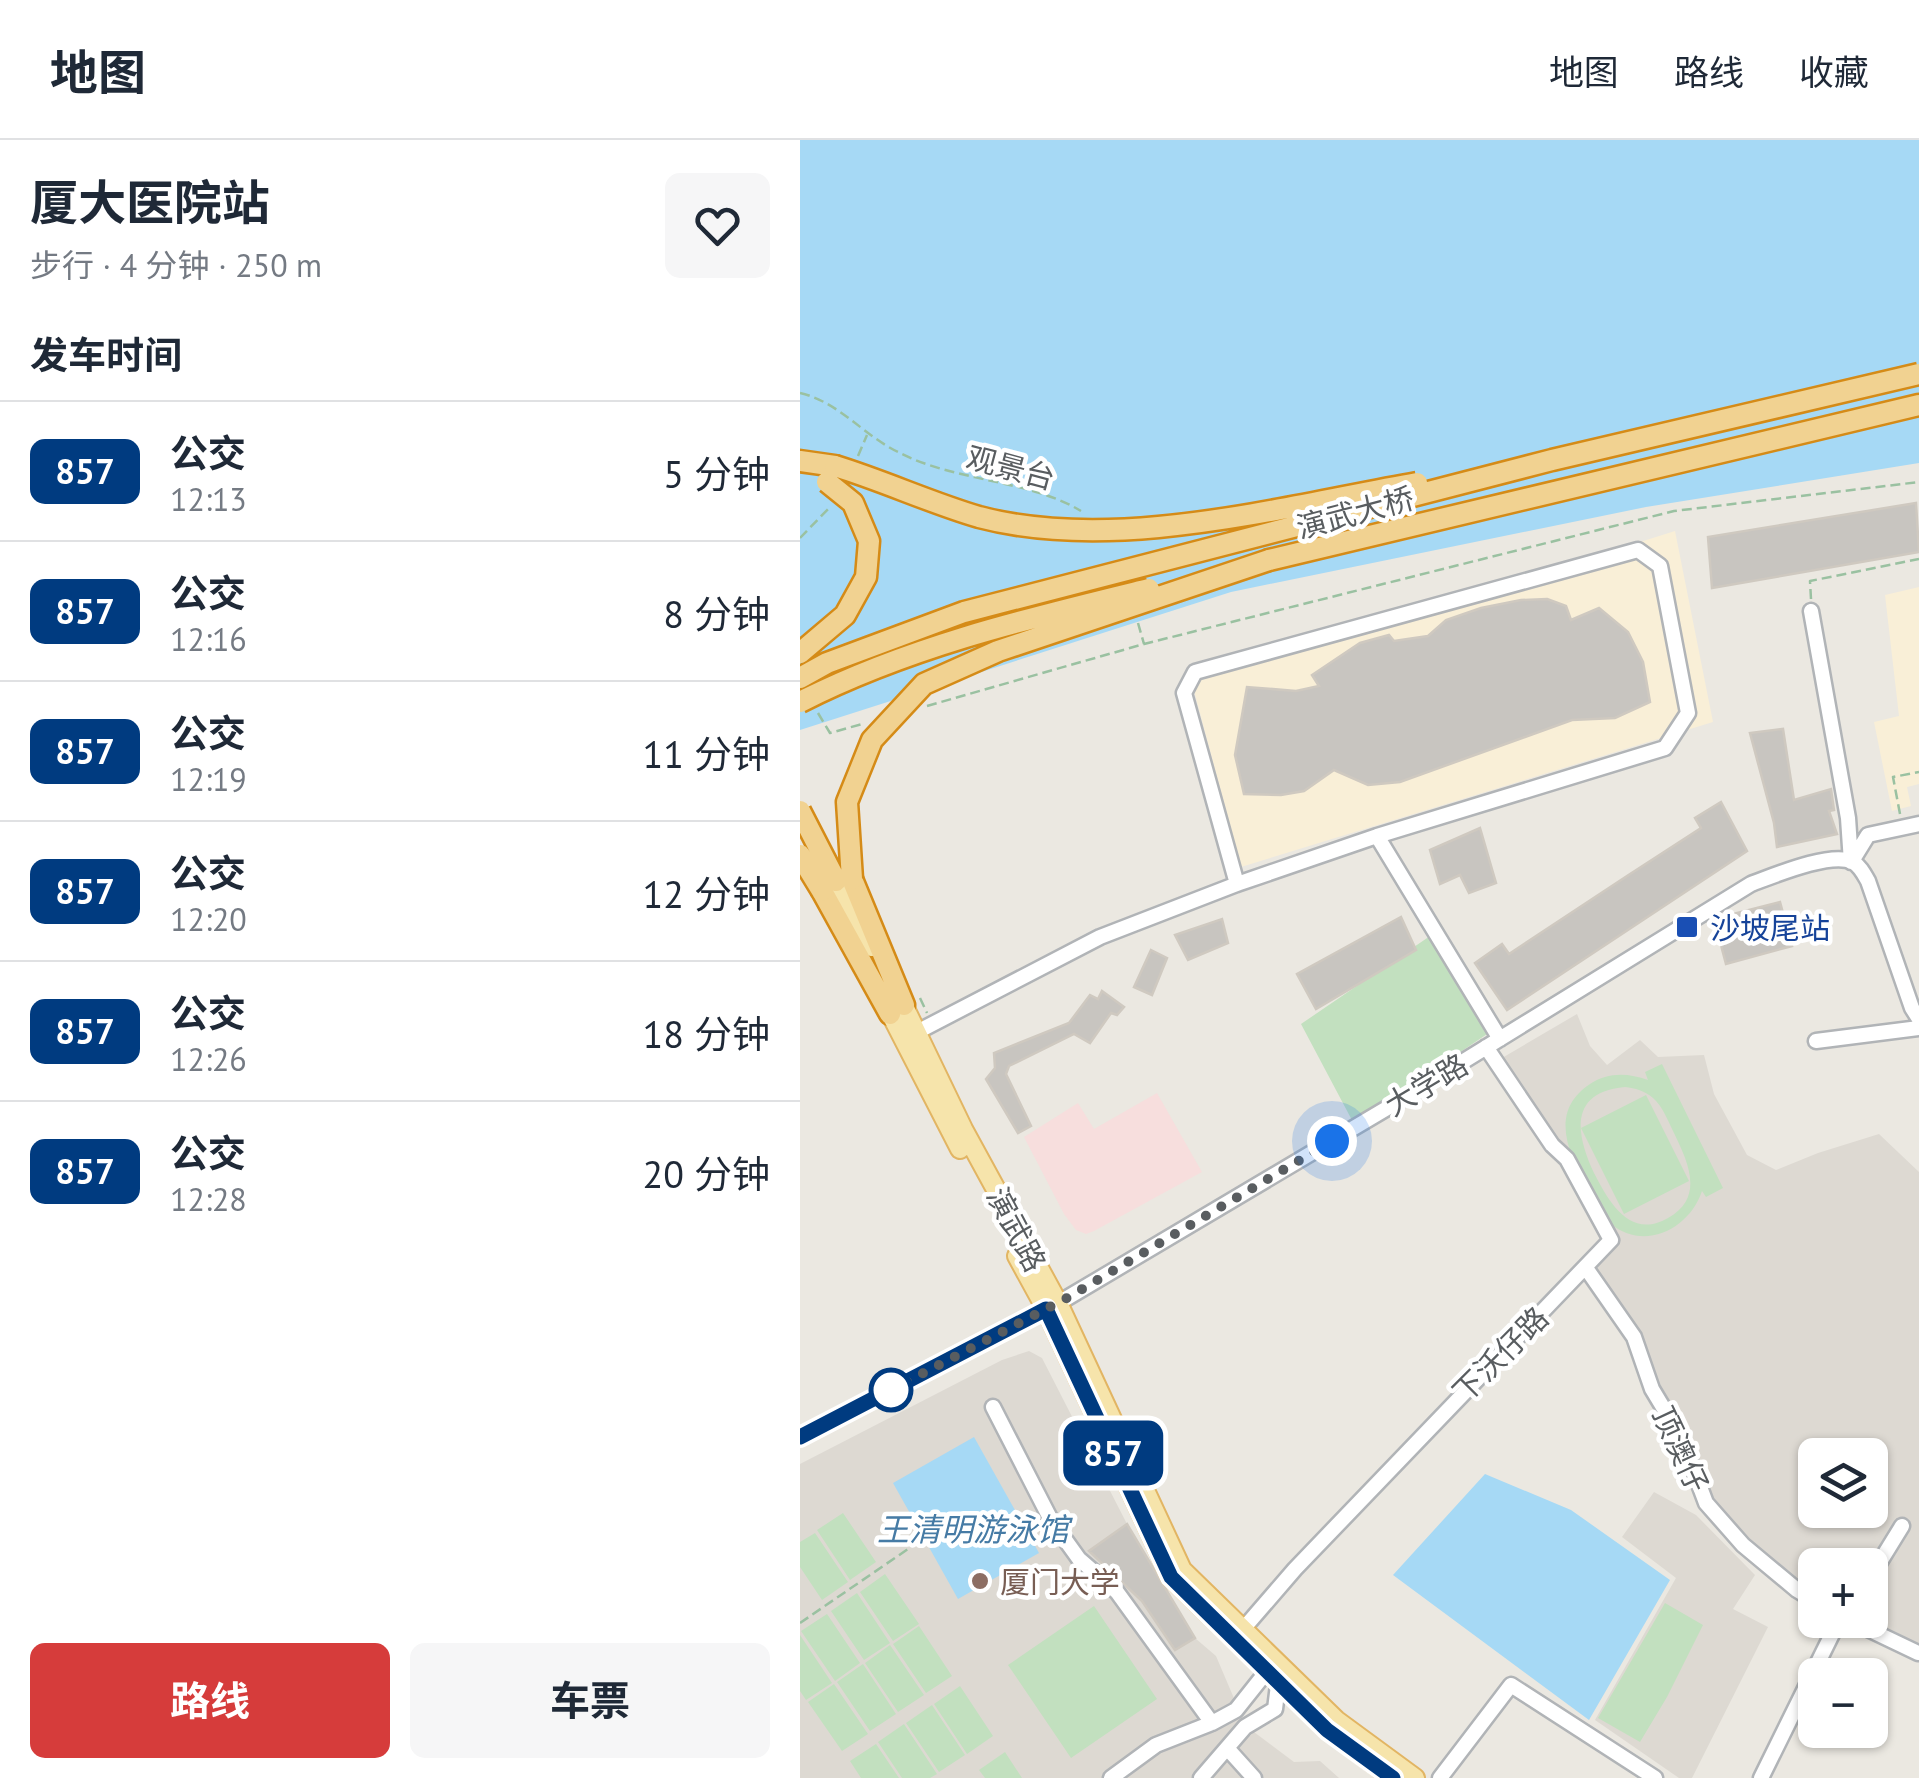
<!DOCTYPE html>
<html lang="zh">
<meta charset="utf-8">
<style>
body{margin:0;font-family:"PT Sans","Noto Sans SC",sans-serif;background:#f6f6f7;color:#1f2937;height:100vh;display:flex;flex-direction:column;font-size:38px;white-space:nowrap}
*{box-sizing:border-box;margin:0}
p{font-size:32px;color:#747a83}
.icon{flex:none;width:55px;height:55px;fill:none;stroke:currentColor;stroke-width:2;stroke-linecap:round;stroke-linejoin:round}
.map{position:relative;flex:1;overflow:hidden}
.side{display:flex;flex-direction:column;background:#fff;width:800px}
.side>*{flex:none}
.badge{padding:0 20px;border-radius:15px;font-size:35px;line-height:65px}
.tools{position:absolute;left:998px;top:1298px;display:grid;gap:20px}
.tools a{display:grid;place-items:center;width:90px;height:90px;border-radius:15px;background:#fff;box-shadow:0 2px 8px #0004;font-size:50px}
.you{position:absolute;width:50px;height:50px;margin:-25px;border:8px solid #fff;border-radius:50%;background:#1a73e8;box-shadow:0 0 0 15px #1a73e833}
.map>.badge{position:absolute;translate:-50% -50%;box-shadow:0 0 0 5px #fff}
h2{padding:0 30px;font-size:38px;line-height:90px}
.round{display:grid;place-items:center;flex:none;width:105px;height:105px;border-radius:15px;background:#f6f6f7}
.headline{display:flex;align-items:center;justify-content:space-between;height:170px;padding:0 30px}
h1{font-size:48px;font-weight:700;line-height:75px}
.cta{display:flex;gap:20px;margin-top:auto;padding:20px 30px}
.cta a{flex:1;height:115px;border-radius:15px;background:#d63c3b;color:#fff;font-size:40px;font-weight:700;line-height:115px;text-align:center}
.cta a+a{background:#f6f6f7;color:#1f2937}
ul{padding:0;list-style:none}
li{display:flex;align-items:center;gap:30px;height:140px;padding:0 30px;border-top:2px solid #e0e1e3}
li div{flex:1}
li b{display:block;font-size:38px}
li em{font-style:normal}
li .badge{min-width:110px;font-weight:700;text-align:center}
header{display:flex;align-items:center;gap:60px;box-sizing:border-box;height:140px;padding:0 50px;background:#fff;border-bottom:2px solid #e0e1e3}
header strong{font-size:48px}
nav{display:flex;gap:55px;margin-inline-start:auto;font-size:35px}
main{display:flex;flex:1;min-height:0}
.map>svg:first-child{display:block}
</style>
<header>
<strong>地图</strong>
<nav><a>地图</a><a>路线</a><a>收藏</a></nav>
</header>
<main>
<section class="side">
<div class="headline"><div><h1>厦大医院站</h1><p>步行 · 4 分钟 · 250 m</p></div><a class="round"><svg class="icon" aria-label="heart" viewBox="0 0 24 24"><path d="M12 20l-8-8c-3-5 5-10 8-4 3-6 11-1 8 4z"/></svg></a></div>
<h2>发车时间</h2>
<ul>
<li><span class="badge" style="background:#003b80;color:#fff">857</span><div><b>公交</b><p>12:13</p></div><em>5 分钟</em></li>
<li><span class="badge" style="background:#003b80;color:#fff">857</span><div><b>公交</b><p>12:16</p></div><em>8 分钟</em></li>
<li><span class="badge" style="background:#003b80;color:#fff">857</span><div><b>公交</b><p>12:19</p></div><em>11 分钟</em></li>
<li><span class="badge" style="background:#003b80;color:#fff">857</span><div><b>公交</b><p>12:20</p></div><em>12 分钟</em></li>
<li><span class="badge" style="background:#003b80;color:#fff">857</span><div><b>公交</b><p>12:26</p></div><em>18 分钟</em></li>
<li><span class="badge" style="background:#003b80;color:#fff">857</span><div><b>公交</b><p>12:28</p></div><em>20 分钟</em></li>
</ul>
<div class="cta"><a>路线</a><a>车票</a></div>
</section>
<div class="map">
<svg width="1119" height="1638" viewBox="0 0 1119 1638">
<rect width="100%" height="100%" fill="#ebe8e1"/>
<path fill="#f9efd7" d="M 875,391 L 913,582 L 441,727 L 392,543 Z
M 1119,447 L 1119,644 L 1107,647 L 1111,666 L 1092,671 L 1074,582 L 1099,576 L 1085,455 Z"/>
<path fill="#ddd9d2" fill-rule="evenodd" d="M 777,874 L 790,906 L 807,925 L 840,900 L 858,917 L 904,915 L 914,954 L 947,1015 L 976,1030 L 1018,1013 L 1079,994 L 1119,1032 L 1119,1506 L 1062,1480 L 1070,1480 L 1070,1425 L 1015,1425 L 1015,1452 L 949,1401 L 914,1360 L 891,1301 L 793,1136 L 793,1123 L 817,1105 L 767,1015 L 702,918 ZM 1015,1315 L 1070,1315 L 1070,1370 L 1015,1370 Z
M 229,1211 L 242,1218 L 327,1384 L 395,1498 L 416,1516 L 450,1596 L 454,1592 L 494,1622 L 520,1621 L 539,1638 L 0,1638 L 0,1324 L 202,1220 Z
M 854,1352 L 896,1375 L 955,1435 L 933,1469 L 968,1487 L 892,1638 L 879,1638 L 795,1580 L 876,1438 L 822,1397 Z"/>
<path fill="#f7dedd" d="M 357,953 L 402,1032 L 294,1091 L 286,1094 L 276,1090 L 264,1074 L 224,997 L 278,963 L 294,989 Z"/>
<path fill="#c2e0bf" fill-rule="evenodd" d="M 633,794 L 693,890 L 554,984 L 501,884 Z
M 862,924 L 923,1048 L 906,1057 L 902,1051 C 890,1088 845,1112 811,1084 C 800,1074 794,1059 786,1046 C 768,1012 749,971 790,944 C 808,932 828,933 848,940 L 845,932 ZM 825,947 C 835,948 845,951 853,958 C 863,967 867,979 873,991 C 887,1020 906,1057 868,1078 C 830,1100 809,1062 794,1033 C 776,995 768,952 825,947 Z
M 846,955 L 889,1041 L 824,1074 L 781,988 Z
M 43,1373 L 76,1422 L 50,1440 L 17,1390 Z
M 15,1393 L 48,1442 L 22,1460 L 0,1427 L 0,1402 Z
M 85,1434 L 119,1484 L 93,1501 L 60,1452 Z
M 57,1453 L 90,1503 L 64,1520 L 31,1471 Z
M 865,1463 L 903,1485 L 867,1557 L 840,1602 L 798,1578 Z
M 294,1466 L 357,1559 L 271,1618 L 208,1525 Z
M 27,1474 L 60,1523 L 35,1541 L 1,1491 Z
M 119,1486 L 152,1536 L 126,1553 L 93,1504 Z
M 0,1495 L 32,1543 L 6,1560 L 0,1551 Z
M 90,1505 L 124,1555 L 98,1572 L 65,1523 Z
M 63,1524 L 96,1574 L 70,1591 L 37,1542 Z
M 34,1544 L 68,1594 L 42,1611 L 8,1562 Z
M 160,1546 L 193,1596 L 167,1614 L 134,1564 Z
M 132,1565 L 165,1615 L 139,1632 L 106,1583 Z
M 104,1584 L 137,1634 L 130,1638 L 102,1638 L 78,1602 Z
M 76,1604 L 99,1638 L 61,1638 L 50,1621 Z
M 205,1612 L 222,1638 L 185,1638 L 179,1630 Z"/>
<path fill="#a6d9f5" d="M 0,0 L 1119,0 L 1119,323 L 846,367 L 431,452 L 0,590 Z
M 174,1297 L 239,1413 L 158,1459 L 93,1343 Z
M 685,1334 L 771,1370 L 870,1440 L 789,1580 L 593,1435 Z"/>
<path fill="#c8c5c0" stroke="#cfc9c0" stroke-width="2.5" d="M 1116,363 L 1119,412 L 912,448 L 908,397 Z
M 747,459 L 766,466 L 771,480 L 799,468 L 828,492 L 843,522 L 850,562 L 815,578 L 772,580 L 600,642 L 568,645 L 534,630 L 504,651 L 481,655 L 444,654 L 435,615 L 447,547 L 496,551 L 519,546 L 512,535 L 560,503 L 589,495 L 594,501 L 628,496 L 646,480 L 681,468 L 721,460 Z
M 983,589 L 994,660 L 1031,649 L 1034,670 L 1029,671 L 1037,694 L 977,707 L 974,683 L 950,593 Z
M 921,662 L 947,711 L 707,870 L 675,823 L 702,804 L 709,814 L 827,736 L 901,688 L 895,678 Z
M 680,688 L 696,743 L 669,753 L 660,735 L 640,744 L 630,710 Z
M 980,762 L 992,806 L 926,824 L 914,779 Z
M 601,777 L 616,810 L 516,869 L 497,834 Z
M 422,779 L 428,803 L 388,820 L 375,795 Z
M 351,810 L 367,818 L 352,855 L 334,847 Z
M 302,851 L 324,867 L 317,875 L 311,873 L 290,903 L 274,894 L 209,926 L 206,934 L 231,986 L 218,993 L 186,939 L 195,928 L 194,913 L 269,883 L 290,855 L 298,859 Z
M 327,1384 L 395,1498 L 375,1510 L 342,1461 L 289,1411 Z"/>
<g fill="none" stroke-linecap="round" stroke-linejoin="round">
<defs>
<path id="minor" d="M 1011,471 L 1048,678 L 1051,722
M 1052,721 L 1068,695 L 1119,684
M 437,744 L 384,553 L 395,532 L 838,410 L 860,426 L 888,573 L 865,608 L 577,696
M 117,892 L 300,797 L 437,744 L 577,696 L 700,899
M 1016,901 L 1119,888
M 786,1128 L 834,1197 L 852,1249 L 882,1299 L 906,1363 L 943,1405 L 997,1450 L 1015,1461
M 193,1267 L 251,1380 L 279,1419 L 317,1452 L 412,1583
M 0,1297 L 267,1158 L 594,964 L 951,744 C 973,736 1031,711 1053,722 C 1060,726 1064,734 1068,741 L 1112,868 L 1119,879
M 1070,1438 L 1102,1386
M 1049,1480 L 1118,1513
M 438,1495 L 495,1429 L 811,1100 L 767,1019 L 752,1005 L 686,907
M 427,1608 L 454,1638
M 311,1638 L 356,1605 L 412,1583 L 436,1570 L 467,1531
M 401,1638 L 445,1587 L 475,1569 L 478,1545 L 484,1550
M 640,1638 L 711,1545 L 855,1638
M 961,1638 L 1039,1480"/>
<path id="major" d="M 36,741 L 72,807
M 99,856 L 163,989 L 258,1163 L 382,1430 L 536,1580 L 615,1638
M 85,863 L 160,1009
M 217,1116 L 246,1169 L 371,1437 L 527,1589 L 593,1638"/>
<path id="highway" d="M 0,321 L 35,326
M 469,420 L 1119,265
M 52,739 L 104,865
M 22,751 L 90,874"/>
</defs>
<use href="#minor" stroke="#b1b4b7" stroke-width="19"/>
<use href="#major" stroke="#e2b563" stroke-width="22"/>
<use href="#highway" stroke="#d58b17" stroke-width="25"/>
<path stroke="#9ac1a1" stroke-width="2.5" stroke-dasharray="10 5" stroke-linecap="butt" d="M 0,253 C 39,262 63,295 98,312 C 155,342 228,339 281,371
M 58,316 L 67,295
M 0,398 L 31,366
M 1011,459 L 1010,441 L 1119,419
M 338,483 L 344,504
M 127,566 L 344,504 L 874,371 L 1119,342
M 18,573 L 30,593 L 62,584
M 1100,674 L 1093,637 L 1119,632
M 120,858 L 127,873
M 0,1483 L 108,1409"/>
<use href="#minor" stroke="#fff" stroke-width="14"/>
<use href="#major" stroke="#f6e4ab" stroke-width="18"/>
<use href="#highway" stroke="#f1d291" stroke-width="20"/>
<defs>
<path id="highway-bridge" d="M 35,326 C 84,341 131,363 179,377 C 315,413 481,367 617,343
M 0,513 L 45,475 L 66,437 L 69,401 L 53,363 L 27,342
M 0,538 L 27,523 L 164,472 L 752,320 L 1119,234
M 0,562 C 110,506 230,478 349,449
M 0,671 L 36,741
M 0,715 L 22,751
M 52,739 L 47,662 L 72,600 L 124,544 L 198,511 L 469,420"/>
</defs>
<use href="#highway-bridge" stroke="#d58b17" stroke-width="25" stroke-linecap="butt"/>
<use href="#highway-bridge" stroke="#f1d291" stroke-width="20"/>
</g>
<g fill="none" stroke-linecap="round" stroke-linejoin="round">
<defs>
<path id="line" d="M 0,1297 L 246,1169 L 371,1437 L 527,1590 L 593,1638"/>
</defs>
<use href="#line" stroke="#fff" stroke-width="22"/>
<use href="#line" stroke="#003b80" stroke-width="15"/>
<path stroke="#595d60" stroke-width="10" stroke-dasharray="0 18" d="M 91,1250 L 267,1158 L 532,1001"/>
</g>
<rect fill="#1a4fb4" stroke="#fff" stroke-width="4" x="875" y="775" width="24" height="24" rx="5"/>
<circle fill="#fff" stroke="#003b80" stroke-width="5" cx="91" cy="1250" r="20"/>
<circle fill="#8d6e63" stroke="#fff" stroke-width="4" cx="180" cy="1441" r="10"/>
<g text-anchor="middle" dominant-baseline="central" stroke-width="9" stroke-linejoin="round" paint-order="stroke">
<g font-size="30" fill="#595d60" stroke="#fff">
<text transform="translate(211 327) rotate(15)">观景台</text>
<text transform="translate(555 372) rotate(-15)">演武大桥</text>
<text transform="translate(626 944) rotate(-31)">大学路</text>
<text transform="translate(217 1089) rotate(62)">演武路</text>
<text transform="translate(700 1214) rotate(-45)">下沃仔路</text>
<text transform="translate(881 1309) rotate(65)">顶澳仔</text>
</g>
<g font-size="30" fill="#164399" stroke="#fff" text-anchor="start">
<text x="910" y="787">沙坡尾站</text>
</g>
<g font-size="30" fill="#785e54" stroke="#fff" text-anchor="start">
<text x="200" y="1441">厦门大学</text>
</g>
<g font-size="32" font-style="italic" fill="#467ba5" stroke="#fff">
<text x="173" y="1389">王清明游泳馆</text>
</g>
</g>
</svg>
<div class="tools">
<a><svg class="icon" aria-label="layers" viewBox="0 0 24 24"><path d="M12 4l9 5-9 5-9-5zM3 14l9 5 9-5"/></svg></a>
<a>+</a>
<a>−</a>
</div>
<div class="you" style="left:532px;top:1001px"></div>
<b class="badge" style="left:313px;top:1313px;background:#003b80;color:#fff">857</b>
</div>
</main>
